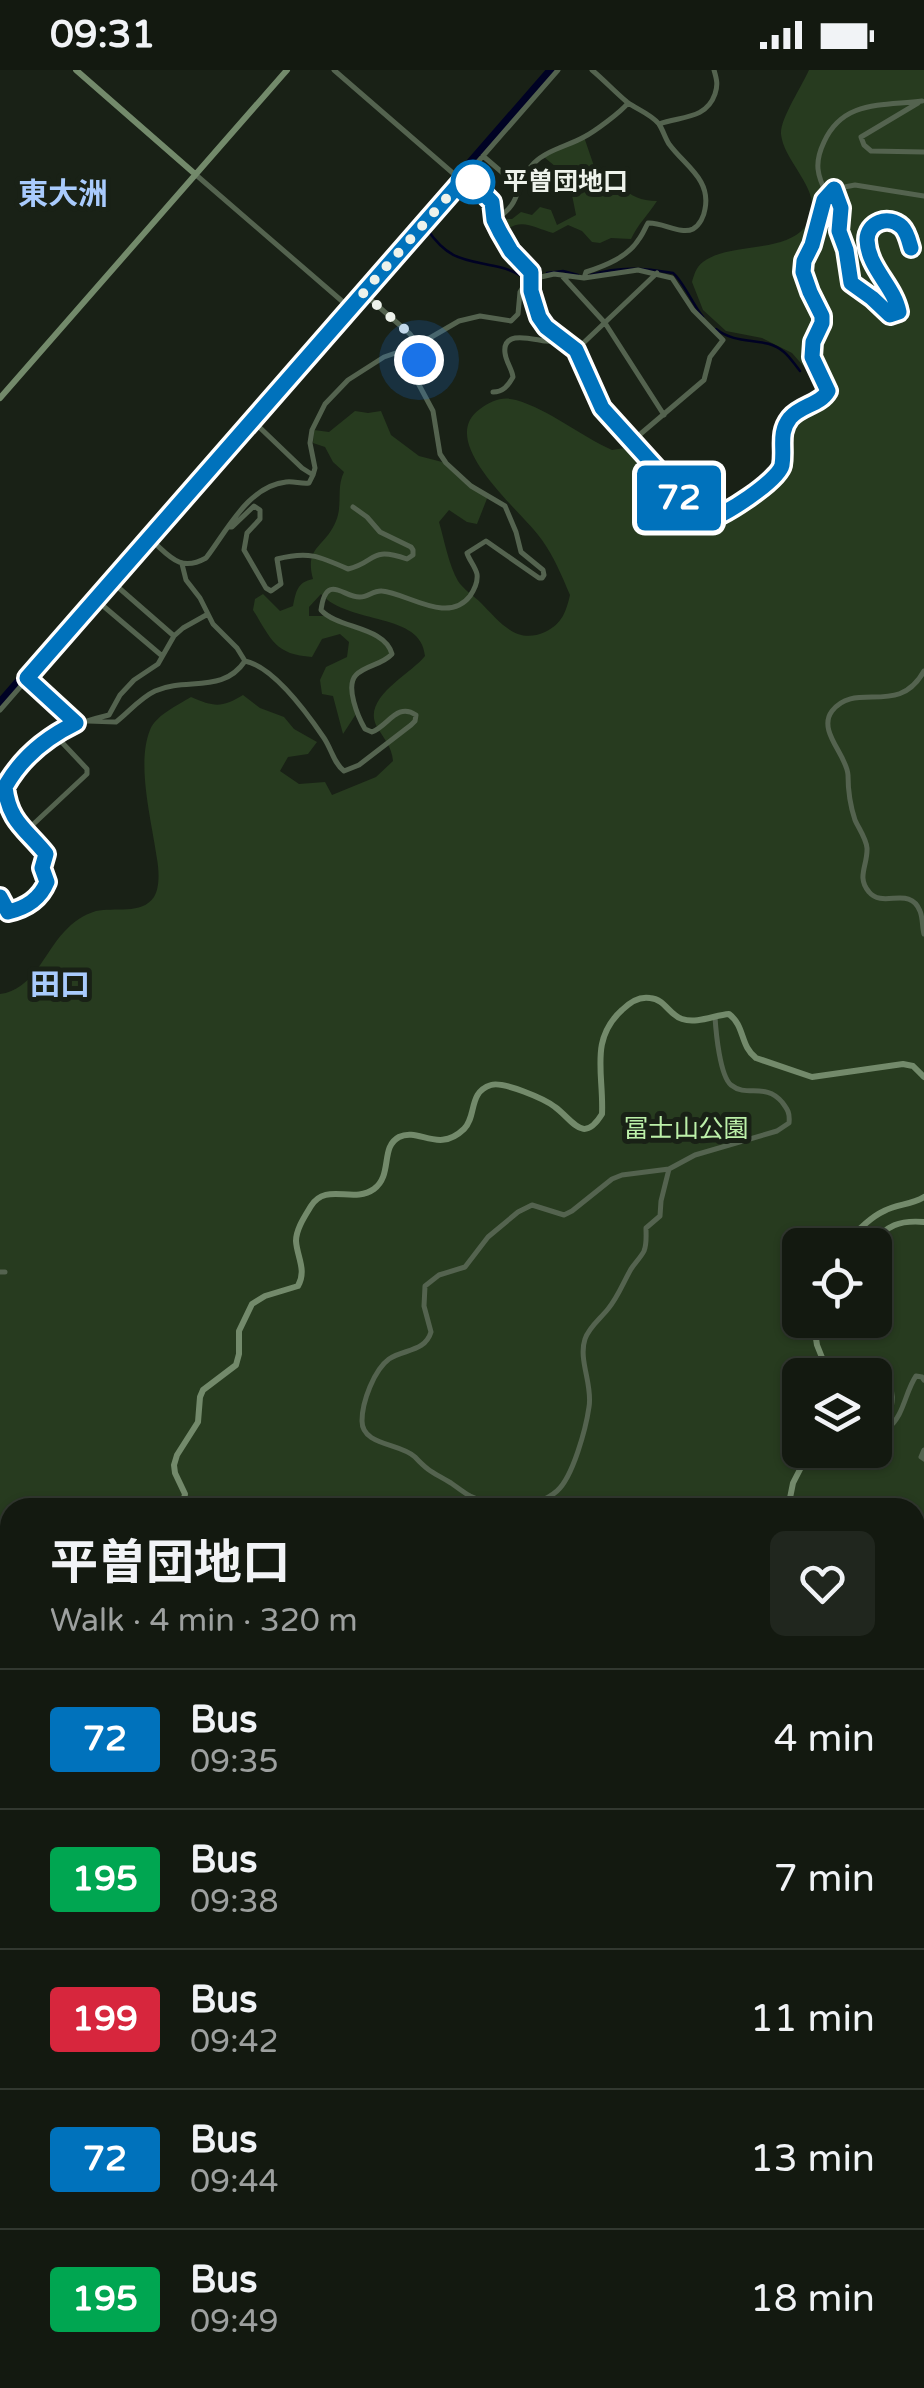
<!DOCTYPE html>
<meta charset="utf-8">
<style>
body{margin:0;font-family:"Varela Round","Noto Sans JP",sans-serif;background:#20261e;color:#f1f3f6;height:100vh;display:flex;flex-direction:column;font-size:38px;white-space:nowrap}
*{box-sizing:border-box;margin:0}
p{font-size:32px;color:#9da09f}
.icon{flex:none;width:55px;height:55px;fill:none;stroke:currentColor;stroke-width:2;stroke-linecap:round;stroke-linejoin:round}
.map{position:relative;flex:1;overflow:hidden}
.panel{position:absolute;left:0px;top:1428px;width:925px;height:892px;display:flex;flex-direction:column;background:#131910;border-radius:30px 30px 0 0;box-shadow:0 2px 8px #0004,0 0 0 2px #323830}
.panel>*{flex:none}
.badge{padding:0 20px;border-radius:8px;font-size:35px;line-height:65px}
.controls{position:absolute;left:782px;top:1158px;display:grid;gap:20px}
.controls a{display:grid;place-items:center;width:110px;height:110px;border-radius:15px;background:#131910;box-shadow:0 2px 8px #0004,0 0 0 2px #323830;font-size:50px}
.you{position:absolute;width:50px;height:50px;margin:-25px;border:8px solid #fff;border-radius:50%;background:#1a73e8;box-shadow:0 0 0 15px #1a73e833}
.map>.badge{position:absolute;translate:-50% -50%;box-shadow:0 0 0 5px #fff}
.round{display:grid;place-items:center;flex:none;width:105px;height:105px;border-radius:15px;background:#20261e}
.head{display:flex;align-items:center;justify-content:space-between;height:170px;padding:0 50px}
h1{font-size:48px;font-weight:700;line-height:75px}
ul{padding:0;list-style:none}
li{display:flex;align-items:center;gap:30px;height:140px;padding:0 50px;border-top:2px solid #323830}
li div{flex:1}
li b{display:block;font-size:38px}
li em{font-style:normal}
li .badge{min-width:110px;font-weight:700;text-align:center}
.status{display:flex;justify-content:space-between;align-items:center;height:70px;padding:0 50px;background:#131910;direction:ltr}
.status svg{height:28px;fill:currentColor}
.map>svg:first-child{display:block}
</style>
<div class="status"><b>09:31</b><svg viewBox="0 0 49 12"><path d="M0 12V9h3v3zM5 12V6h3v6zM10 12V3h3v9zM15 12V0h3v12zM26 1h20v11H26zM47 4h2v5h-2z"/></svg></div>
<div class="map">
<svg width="924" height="2318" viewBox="0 0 924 2318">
<rect width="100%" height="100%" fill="#192116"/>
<path fill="#273b1f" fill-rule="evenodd" d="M 809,0 L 924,0 L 924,1590 L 915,1601 L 915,1438 L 10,1438 L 10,1682 L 0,1679 L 0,924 C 33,920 44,883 64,862 C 73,852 83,845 96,841 C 114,837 142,845 154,827 C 160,817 159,800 157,789 C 152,752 136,694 150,660 C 156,645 178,635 191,627 C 214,637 222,638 243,625 L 260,638 L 284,647 L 294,659 L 317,672 L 308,684 L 288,687 L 280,701 L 299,714 L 325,712 L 332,725 L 376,707 L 393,691 C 392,676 383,668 376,655 C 363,627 411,604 425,586 C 422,542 349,555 321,524 L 309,537 L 309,546 L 325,546 L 380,569 L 392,584 L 358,604 L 352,620 L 358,641 L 343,664 L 333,626 L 322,624 L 320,610 L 326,597 L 347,587 L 349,572 L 340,564 L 322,569 L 312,587 C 275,585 271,569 253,540 L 255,529 L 263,524 L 280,541 L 293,536 C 296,522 297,512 313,509 C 304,476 325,478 336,451 C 343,434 336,418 344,402 L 333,392 L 325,377 L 313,373 L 314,360 L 329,362 L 355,341 L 368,343 L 381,341 L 391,365 L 419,386 L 446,393 L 488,426 L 477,454 L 467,452 L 449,440 L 439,452 C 444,469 449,496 458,511 C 463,519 474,526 481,533 C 500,552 516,575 545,562 C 562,554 566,542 570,525 C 562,506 554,487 542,470 C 523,442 434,372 480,339 C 491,331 502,326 516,330 C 550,340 579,365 612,380 L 625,378 L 632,374 L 693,454 L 789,393 L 791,356 L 833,330 L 792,283 L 762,268 L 726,261 L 703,240 L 692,212 C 694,205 696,197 703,192 C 729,172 783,184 805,157 C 830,125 784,95 781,64 C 780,49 802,16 809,0 ZM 800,1175 L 875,1175 L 875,1250 L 800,1250 ZM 800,1305 L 875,1305 L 875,1380 L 800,1380 Z
M 584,67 L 594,96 L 583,102 L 585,117 L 620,116 C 631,126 641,131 657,131 C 648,145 638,154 631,169 L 611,168 L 600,173 L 592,172 L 582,161 L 568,155 L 553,163 C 535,158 521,147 505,161 L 502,153 L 505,149 L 512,149 L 521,142 L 532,145 L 540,137 L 551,140 L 557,155 L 576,145 L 571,120 C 562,113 557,109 556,97 L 544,87 Z
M 915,1929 L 924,1937 L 924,2318 L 449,2318 L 454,2310 L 915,2310 Z
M 5,1940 L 10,1944 L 10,1997 L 2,1993 L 0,1987 L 0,1942 Z
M 101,2310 L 178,2310 L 183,2318 L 100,2318 Z"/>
<path fill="#000224" d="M 924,1720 L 924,1792 L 915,1803 L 915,1731 Z
M 0,1725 L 10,1731 L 10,1773 L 0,1764 Z
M 0,1987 L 2,1993 L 10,1997 L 10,2119 L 0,2103 L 1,2017 L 6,2012 L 0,1997 Z"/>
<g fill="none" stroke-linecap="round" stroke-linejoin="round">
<path stroke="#000224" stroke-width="2.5" d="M 427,159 C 450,193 467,189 503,198 C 511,200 518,204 525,208
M 547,203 L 563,201 L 578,205
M 591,205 C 620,196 644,198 673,203 C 683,211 693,235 703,247
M 716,259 C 739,277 764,265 784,282 C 790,287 795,295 800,301"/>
<path stroke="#000224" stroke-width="10" d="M 0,634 L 552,0
M 302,2310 L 305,2318"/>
<path stroke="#54634f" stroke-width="5" d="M 334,0 L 462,111
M 918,33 L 861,67 L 864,75 L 871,81 L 924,82
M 659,54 C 680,46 706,50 715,24 C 718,15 717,10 714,0
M 483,86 L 518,116
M 195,104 L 350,238
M 466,106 L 492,131 L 494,150 L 500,162 L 511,181 L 531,202 L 531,221 L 539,247 L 546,257 L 576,280 L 602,338 L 660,402 L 673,423 L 696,446 L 706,450 L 713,449 L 722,444 C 734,436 774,412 780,401 C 784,394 782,385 782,377 C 782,339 801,344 826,327 L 828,321 L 811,287 L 813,273 L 822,253 L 803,202 L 804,191 L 812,175 L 824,130 L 827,125 L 834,119 L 855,115 L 924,126
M 834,119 L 841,138 L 839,161 L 846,180 L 851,213 L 872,227 L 890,245 L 894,246 L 899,242 C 893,216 868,198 867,170 C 867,153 888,144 901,156 C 907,162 909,171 911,178
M 827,125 C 817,105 814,93 824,72 C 843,30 882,36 922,31
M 494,150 C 525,133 512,115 534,93 C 547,80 568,76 584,67 C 594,62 621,42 628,33
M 563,207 L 605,253 L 664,345
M 584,208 L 586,202 C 605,196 628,187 639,169 C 643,164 645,158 648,153 C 662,152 681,165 693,159 C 700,155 704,146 705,139 C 711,109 685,96 669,74 C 665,68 663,60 659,54 C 651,44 636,39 627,32 C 615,22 604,10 592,0
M 532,209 L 554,204 L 584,208 L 638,200 L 672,208 L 693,240 L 723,270 L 710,287 L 704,310 L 631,372
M 576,280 L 657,203
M 493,322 C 503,322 508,316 513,307 C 512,299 506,292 505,283 C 502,259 534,270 546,271 C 555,272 553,271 562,268
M 253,351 L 302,398 L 313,405
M 313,405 L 315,398 L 310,373 L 312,360 L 325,334 L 348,310 L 384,287 L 416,276 L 459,251 L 480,246 L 511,251 L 518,244 L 520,222 L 526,212 L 528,200
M 228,457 L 232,457 L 254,436 L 260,440 L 260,449 L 247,463 L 244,480 L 266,518 L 271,521 L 281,514 L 277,489 C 308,481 319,486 348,499 C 377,492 369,476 407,489 L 413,485 L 413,480 L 411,477 L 380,462 L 367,447 L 353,437
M 149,468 C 169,485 179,503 206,488 C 227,461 248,416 286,412 C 294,411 301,414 309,413 L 313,405
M 182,494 L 186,510 L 200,528 L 213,554 L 237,578 L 245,591 C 274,597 307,643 324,668 C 332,680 333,692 344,701 L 359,695 L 411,655 L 415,651 L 416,645 C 397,632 388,656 372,662 L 365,659 C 358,647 345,616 356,605 C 366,595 382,595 392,584 C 384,556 338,559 321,540 C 326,502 344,528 360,527 C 368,527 374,520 382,521 C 407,523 448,555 470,526 C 474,520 478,511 477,504 C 475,496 469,490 467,483 L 486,471 L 539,508 L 542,508 L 544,505 L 543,500 L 521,482 L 516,462 L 505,436 L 471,416 L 446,393 L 440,384 L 433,341 L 418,313 L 420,296 L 415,271 L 410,264 L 363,223
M 111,511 L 174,566
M 95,529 L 161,585
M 924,601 C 898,648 856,610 832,641 C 817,661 847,685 848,705 C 848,720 850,735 855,750 C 859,759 866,768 867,778 C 868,795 856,807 869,822 C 883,839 910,815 920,841 C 923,848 922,857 924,864
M 23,604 L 77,653
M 0,640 L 558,0
M 88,651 L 116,652 C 129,642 140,628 155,621 C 187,607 223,624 245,591
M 0,724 C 6,716 12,706 18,697 C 44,664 71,654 109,645 L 120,625 L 134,610 L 158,594 L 174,566 L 183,558 L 208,544
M 25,762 L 87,704 L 87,699 L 55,665
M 0,827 L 8,842 C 26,838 40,829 47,812 L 42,798 L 47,783 C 27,760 12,753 5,721
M 669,1099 L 661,1131 L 660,1146 L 646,1158 C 646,1166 647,1174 644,1181 C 641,1187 635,1193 631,1199 C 623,1213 618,1227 608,1239 C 600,1249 589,1257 585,1269 C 578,1290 593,1315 589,1337 C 586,1358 573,1407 557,1421 C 534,1441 496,1439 470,1426 C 463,1422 457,1417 451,1413 C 433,1402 430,1403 415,1387 C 401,1373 362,1376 362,1351 C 362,1332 374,1300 389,1289 C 404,1279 425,1282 431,1262 L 424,1236 L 425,1216 L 439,1205 L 465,1197 L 488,1167 L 518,1142 L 532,1135 L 564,1145 L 572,1141 L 612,1109 L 622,1105 L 669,1099 L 695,1085 L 777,1061 L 789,1053 C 790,1043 788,1040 782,1032 C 765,1012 747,1028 731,1015 C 720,1006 716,963 715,947
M 0,1202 L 5,1202
M 882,1303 C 897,1321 893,1333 887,1354 L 888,1358 C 904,1346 905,1322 916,1306 L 922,1307 L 924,1310
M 924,1380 L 921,1387 L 924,1389
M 915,1876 L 924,1880
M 0,2155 L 7,2150 L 10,2152
M 0,2162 L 10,2178
M 915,2198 L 924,2194
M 0,2265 L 10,2258
M 0,2293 L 10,2301
M 14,2310 L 14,2318
M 36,2310 L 37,2318
M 474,2310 L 478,2318
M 67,2318 L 67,2310
M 730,2318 L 735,2310
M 882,2318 L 882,2310"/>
<path stroke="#738a6b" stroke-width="6" d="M 76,0 L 195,104
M 0,328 L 287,0
M 845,1175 C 855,1163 869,1148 884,1141 C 897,1134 911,1135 924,1127
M 872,1175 C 886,1155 900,1150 924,1152
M 813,1250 L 817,1275 L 829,1305
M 182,1438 L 185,1424 L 175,1403 L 174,1395 L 177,1385 L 198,1352 L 200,1327 L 203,1320 L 236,1295 L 239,1284 L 239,1261 L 252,1234 L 265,1226 L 298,1216 C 307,1200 297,1187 296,1171 C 296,1159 305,1146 311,1136 C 326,1112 353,1134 374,1119 C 393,1105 380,1077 399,1067 C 419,1057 438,1084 464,1059 C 477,1046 468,1022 491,1015 C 503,1011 545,1029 555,1037 C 573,1050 583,1075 602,1044 C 604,1004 589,970 622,940 C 630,932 639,926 650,928 C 665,929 669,945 682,949 C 697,954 715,945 729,944 C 745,956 740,976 756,988 L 812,1007 L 903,994 L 913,996 L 924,1007
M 788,1438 L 793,1413 L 810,1380
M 0,1533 L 10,1533"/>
<path stroke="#8aa880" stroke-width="8" d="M 915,1841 L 924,1831"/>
<path stroke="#a0c493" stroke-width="9" d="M 915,1616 L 924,1600
M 915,1642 L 924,1624
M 915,1659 L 924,1641
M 0,1710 L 10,1712
M 0,2221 L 10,2236
M 324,2310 L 326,2318
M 393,2310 L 393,2318
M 406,2318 L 407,2310
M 415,2318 L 416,2310
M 430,2318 L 431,2310"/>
</g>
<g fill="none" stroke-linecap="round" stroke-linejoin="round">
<defs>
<path id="line" d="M 0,827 L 8,842 C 26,838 40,829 47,812 L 42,798 L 46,784 C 26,759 9,752 5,717 C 21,688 47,667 76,653 L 27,608 L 466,106 L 492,132 L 494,150 L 500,162 L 511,181 L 531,202 L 531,221 L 539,247 L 546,257 L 576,280 L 602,338 L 660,402 L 673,423 L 696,446 L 706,450 C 722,448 779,410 782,395 C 785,378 778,363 790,348 C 801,335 820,335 828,321 L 812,287 L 813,272 L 822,253 L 822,246 L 810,222 L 803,202 L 804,191 L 812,175 L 824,130 L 834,119 L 841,138 L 839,161 L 846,180 L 851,213 L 872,228 L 890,245 L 899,242 C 894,216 868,198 867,170 C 867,153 888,144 902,157 C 907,162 909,171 911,178"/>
</defs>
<use href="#line" stroke="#fff" stroke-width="22"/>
<use href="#line" stroke="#0072bc" stroke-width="15"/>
<path stroke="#edf2eb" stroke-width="10" stroke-dasharray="0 18" d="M 419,290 L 415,271 L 410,264 L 363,223 L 466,106 L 473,112"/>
</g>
<circle fill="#fff" stroke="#0072bc" stroke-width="5" cx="473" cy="112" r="20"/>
<g text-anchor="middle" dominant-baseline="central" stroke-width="10" stroke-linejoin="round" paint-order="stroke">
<g font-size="25" font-weight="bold" fill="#edf2eb" stroke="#192116" text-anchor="start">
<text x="503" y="112">平曽団地口</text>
</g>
<g font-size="25" fill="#bcf0a9" stroke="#192116">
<text x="686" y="1059">冨士山公園</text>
</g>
<g font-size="30" font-weight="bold" fill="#a9cbfd" stroke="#192116">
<text x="63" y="124">東大洲</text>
<text x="60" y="915">田口</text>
</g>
</g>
</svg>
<div class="controls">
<a><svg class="icon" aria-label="locate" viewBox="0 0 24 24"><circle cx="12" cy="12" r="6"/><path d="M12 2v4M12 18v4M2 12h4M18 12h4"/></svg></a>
<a><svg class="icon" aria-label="layers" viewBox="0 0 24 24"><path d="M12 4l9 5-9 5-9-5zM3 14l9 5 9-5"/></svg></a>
</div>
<div class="you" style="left:419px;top:290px"></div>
<b class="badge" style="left:679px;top:428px;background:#0072bc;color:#fff">72</b>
<section class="panel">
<div class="head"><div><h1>平曽団地口</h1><p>Walk · 4 min · 320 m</p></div><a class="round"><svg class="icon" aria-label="heart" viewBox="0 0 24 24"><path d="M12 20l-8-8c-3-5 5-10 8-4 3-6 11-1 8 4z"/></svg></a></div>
<ul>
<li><span class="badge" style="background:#0072bc;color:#fff">72</span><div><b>Bus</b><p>09:35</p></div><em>4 min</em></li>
<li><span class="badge" style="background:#00a651;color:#fff">195</span><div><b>Bus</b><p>09:38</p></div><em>7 min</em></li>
<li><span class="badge" style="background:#d7263d;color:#fff">199</span><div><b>Bus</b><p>09:42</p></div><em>11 min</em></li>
<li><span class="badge" style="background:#0072bc;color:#fff">72</span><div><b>Bus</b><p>09:44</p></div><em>13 min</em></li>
<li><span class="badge" style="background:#00a651;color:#fff">195</span><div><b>Bus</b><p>09:49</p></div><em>18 min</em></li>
</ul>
</section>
</div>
